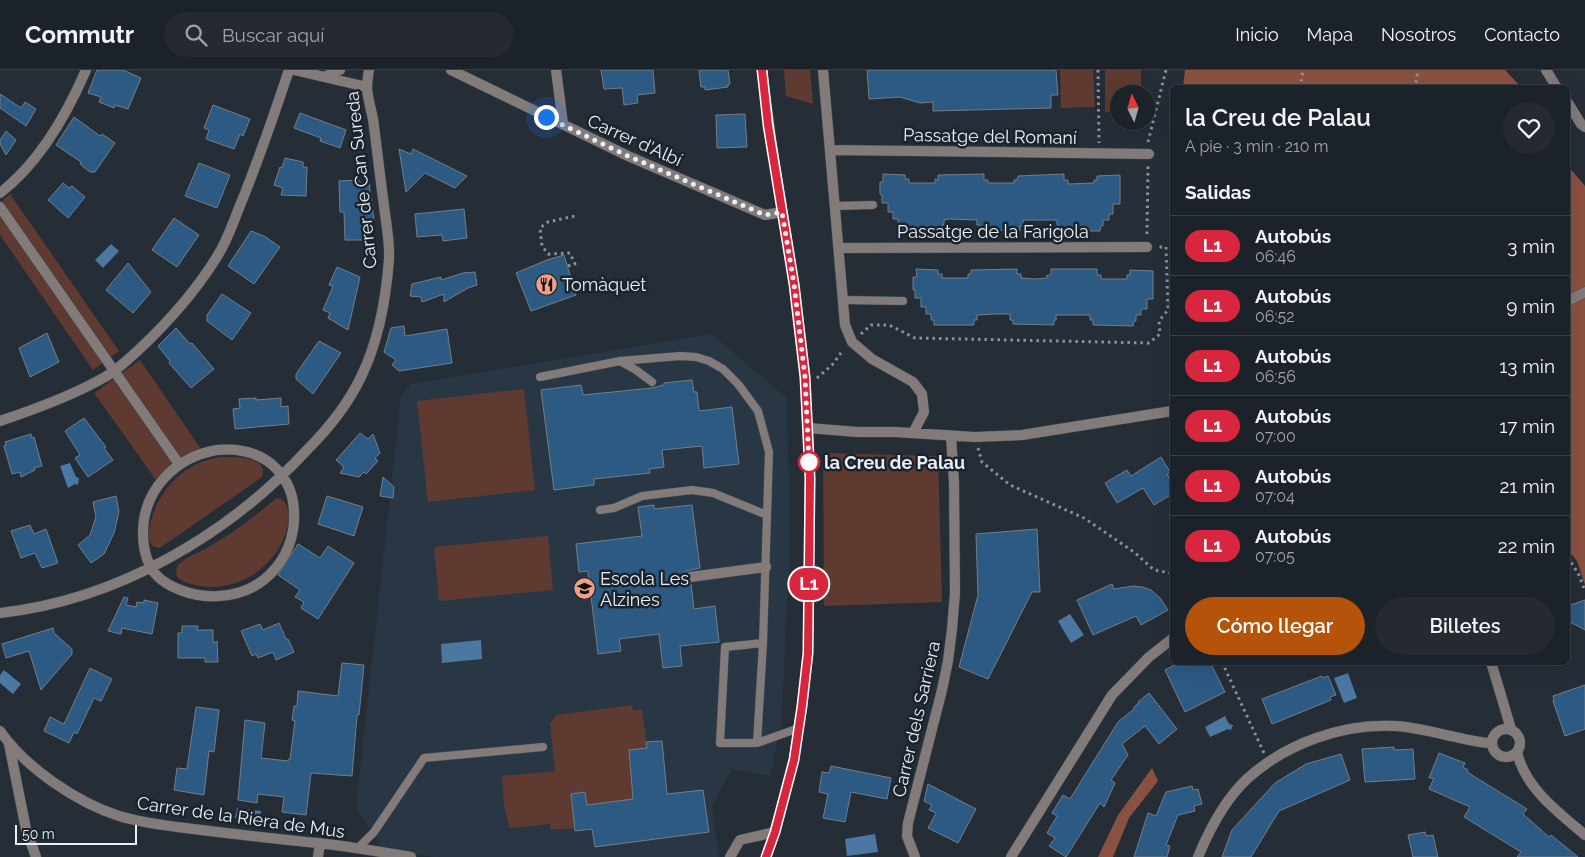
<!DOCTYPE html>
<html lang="es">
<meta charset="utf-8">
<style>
body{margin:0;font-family:Raleway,sans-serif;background:#252a31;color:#f1f3f6;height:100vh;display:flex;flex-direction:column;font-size:19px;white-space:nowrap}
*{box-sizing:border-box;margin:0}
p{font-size:16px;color:#a0a4a8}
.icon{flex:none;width:28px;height:28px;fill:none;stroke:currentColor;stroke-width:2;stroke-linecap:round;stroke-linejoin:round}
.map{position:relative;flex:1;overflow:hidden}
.drawer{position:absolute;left:1170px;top:15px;width:400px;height:580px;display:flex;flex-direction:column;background:#1c2229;border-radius:8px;box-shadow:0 5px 20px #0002,0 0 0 1px #3a3f46}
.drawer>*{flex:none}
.badge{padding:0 10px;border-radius:16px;font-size:18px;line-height:32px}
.needle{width:32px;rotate:355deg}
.buttons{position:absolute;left:1110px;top:15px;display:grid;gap:10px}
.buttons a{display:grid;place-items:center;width:45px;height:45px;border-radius:50%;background:#1c2229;box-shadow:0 5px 20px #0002,0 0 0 1px #3a3f46;font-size:25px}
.scale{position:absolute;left:15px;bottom:12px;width:122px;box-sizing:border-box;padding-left:5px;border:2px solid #e9eff5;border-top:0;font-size:14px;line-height:18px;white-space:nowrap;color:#e9eff5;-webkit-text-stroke:4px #1b242c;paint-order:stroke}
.you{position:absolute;width:25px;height:25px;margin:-12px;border:4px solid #fff;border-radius:50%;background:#1a73e8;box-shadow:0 0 0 8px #1a73e833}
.map>.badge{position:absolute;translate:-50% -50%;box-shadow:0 0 0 2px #fff}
h2{padding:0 15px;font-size:19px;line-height:45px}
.round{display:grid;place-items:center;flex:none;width:52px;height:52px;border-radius:26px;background:#252a31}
.overview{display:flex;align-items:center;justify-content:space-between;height:85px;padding:0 15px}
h1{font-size:24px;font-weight:600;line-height:38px}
.button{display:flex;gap:10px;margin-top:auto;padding:10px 15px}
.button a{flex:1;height:58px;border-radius:30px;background:#b45309;color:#fff;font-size:20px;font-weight:600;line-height:58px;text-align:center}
.button a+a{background:#252a31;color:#f1f3f6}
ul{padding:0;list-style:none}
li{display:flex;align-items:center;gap:15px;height:60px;padding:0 15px;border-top:1px solid #3a3f46}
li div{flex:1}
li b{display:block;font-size:19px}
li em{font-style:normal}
li .badge{min-width:55px;font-weight:700;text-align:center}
header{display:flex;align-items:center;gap:30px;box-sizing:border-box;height:70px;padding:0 25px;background:#1c2229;border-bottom:1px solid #3a3f46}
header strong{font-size:24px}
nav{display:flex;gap:28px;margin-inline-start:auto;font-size:18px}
.search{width:350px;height:45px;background:#252a31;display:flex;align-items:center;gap:12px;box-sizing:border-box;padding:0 18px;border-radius:28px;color:#a0a4a8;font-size:19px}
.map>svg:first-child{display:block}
</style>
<header>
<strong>Commutr</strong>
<div class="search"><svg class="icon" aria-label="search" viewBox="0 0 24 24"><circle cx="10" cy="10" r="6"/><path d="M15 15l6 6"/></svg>Buscar aquí</div>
<nav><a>Inicio</a><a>Mapa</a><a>Nosotros</a><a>Contacto</a></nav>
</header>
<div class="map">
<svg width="1585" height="787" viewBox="0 0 1585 787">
<rect width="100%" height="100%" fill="#252e37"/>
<path fill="#293745" d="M 711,264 L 787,328 L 790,474 L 781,654 L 770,706 L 732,699 L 712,736 L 719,787 L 435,787 L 384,780 L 356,737 L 401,326 L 411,314 Z"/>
<path fill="#5e3a30" d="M 784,0 L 810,0 L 813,34 L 786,26 Z
M 1060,0 L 1093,0 L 1095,37 L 1061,38 Z
M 1105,0 L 1141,0 L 1141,24 L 1119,24 L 1119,42 L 1105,42 Z
M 10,124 L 119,281 L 93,300 L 0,165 L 0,133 Z
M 140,290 L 201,379 C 183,386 169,396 156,410 L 94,323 Z
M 524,319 L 535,420 L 428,432 L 417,331 Z
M 823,383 L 938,386 L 942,532 L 824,536 Z
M 220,387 C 233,387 269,385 262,407 L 160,478 C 139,478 153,442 158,432 C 164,421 172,411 181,404 C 192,394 206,390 220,387 Z
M 278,428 L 283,430 C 290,438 290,446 288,455 C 279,493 246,518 208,517 C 198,516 186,514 178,508 C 176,503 175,498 179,494 C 186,487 198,483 207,478 C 231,464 253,448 274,430 Z
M 548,466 L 553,520 L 439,531 L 434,477 Z
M 632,635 L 633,640 L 642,639 L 647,678 L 629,680 L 633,729 L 587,735 L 585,722 L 571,724 L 575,758 L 551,760 L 550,754 L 509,758 L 504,735 L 502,706 L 555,701 L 550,653 L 557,645 Z"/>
<path fill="#8b5140" d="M 1185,0 L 1505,0 L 1521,17 L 1183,17 Z
M 1568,96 L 1585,116 L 1585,515 L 1577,491 L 1568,480 Z
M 1152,698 L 1158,711 L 1129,748 L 1113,787 L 1098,787 L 1118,745 Z"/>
<path fill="#4b78a3" d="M 111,174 L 119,181 L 103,198 L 95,190 Z
M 70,393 L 76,407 L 79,408 L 78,415 L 75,414 L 68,418 L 60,396 Z
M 1070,544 L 1084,565 L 1071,573 L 1058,551 Z
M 481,570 L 482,589 L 442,593 L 441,574 Z
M 4,600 L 21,614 L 13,624 L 0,613 L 0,605 Z
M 1348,603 L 1357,628 L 1344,633 L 1334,608 Z
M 1225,646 L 1229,654 L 1233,655 L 1231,660 L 1228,659 L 1210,667 L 1205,657 Z
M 237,738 L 261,741 L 260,751 L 235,748 Z
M 875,764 L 878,782 L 847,786 L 845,769 Z"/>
<path fill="#2d5a83" stroke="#737e88" d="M 97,0 L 123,0 L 141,8 L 128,39 L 115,35 L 114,38 L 99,32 L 101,27 L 88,23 Z
M 601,0 L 653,0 L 655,23 L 637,25 L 638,33 L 624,35 L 622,18 L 604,19 Z
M 699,0 L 728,0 L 730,14 L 728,14 L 728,17 L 705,20 L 705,17 L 701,17 Z
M 867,0 L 1056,0 L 1058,25 L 1051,25 L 1051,38 L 933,41 L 933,32 L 920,33 L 900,27 L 869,29 Z
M 0,24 L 21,38 L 25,32 L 36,39 L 26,56 L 0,38 Z
M 213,35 L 250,49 L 243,66 L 240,64 L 234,79 L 206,69 L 209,60 L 204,58 Z
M 300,43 L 346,60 L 340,78 L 320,71 L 321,68 L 294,58 Z
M 745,44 L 747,77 L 717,78 L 716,45 Z
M 74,47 L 100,66 L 102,64 L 115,73 L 95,102 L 90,102 L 80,94 L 81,92 L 56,75 Z
M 6,61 L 16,70 L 6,85 L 0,74 L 0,70 Z
M 399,79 L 411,84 L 413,79 L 467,106 L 455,118 L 425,103 L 406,122 Z
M 285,88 L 303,92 L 303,97 L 307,97 L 306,126 L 281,125 L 283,118 L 274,115 L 280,97 L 282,98 Z
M 199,93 L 230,105 L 217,138 L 185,126 Z
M 883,104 L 905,105 L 905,109 L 909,109 L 909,113 L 935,113 L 935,109 L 938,110 L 938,105 L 984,104 L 984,110 L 988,110 L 988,113 L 1014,113 L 1014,110 L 1017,110 L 1018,106 L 1064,104 L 1064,110 L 1068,110 L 1068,114 L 1094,113 L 1094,110 L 1097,110 L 1097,106 L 1120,105 L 1120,134 L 1113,134 L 1113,144 L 1109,144 L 1109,150 L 1103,150 L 1103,156 L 1101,156 L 1100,161 L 1060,161 L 1060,156 L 1057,155 L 1057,150 L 1023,150 L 1023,156 L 1020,156 L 1020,161 L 980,160 L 980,155 L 977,155 L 977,150 L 949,149 L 944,150 L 944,155 L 942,155 L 941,160 L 901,160 L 901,155 L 898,155 L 898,149 L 893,149 L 893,142 L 888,142 L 888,133 L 882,133 L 882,125 L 880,124 L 880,112 L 883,112 Z
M 359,110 L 359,113 L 369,113 L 374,150 L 363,150 L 363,170 L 345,170 L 344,142 L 340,142 L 339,111 Z
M 63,113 L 69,118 L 72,116 L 85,127 L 68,148 L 48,130 Z
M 464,139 L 467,168 L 443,171 L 442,165 L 417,167 L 415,144 Z
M 174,148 L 199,165 L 177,197 L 152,180 Z
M 251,161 L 264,166 L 280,177 L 254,214 L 228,196 Z
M 564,185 L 576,225 L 531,241 L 516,203 L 547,190 Z
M 128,193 L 151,222 L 133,243 L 106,220 Z
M 337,197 L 360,207 L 348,260 L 328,248 L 330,243 L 323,240 L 333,216 L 329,215 Z
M 916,199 L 938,200 L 938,204 L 942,204 L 942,208 L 968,208 L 968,204 L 971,204 L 971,200 L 1017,199 L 1017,204 L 1021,204 L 1021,208 L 1034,209 L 1047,208 L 1047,205 L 1051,205 L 1051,199 L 1097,199 L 1097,205 L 1101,205 L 1101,209 L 1127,209 L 1127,205 L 1130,205 L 1130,200 L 1153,201 L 1153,229 L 1147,229 L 1147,239 L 1141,239 L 1141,245 L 1136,245 L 1136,251 L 1134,251 L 1133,256 L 1093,255 L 1093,250 L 1090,250 L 1090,245 L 1056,245 L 1056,250 L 1054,250 L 1054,255 L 1013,254 L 1013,250 L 1010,250 L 1010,244 L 994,244 L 977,245 L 977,250 L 974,250 L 974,255 L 934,255 L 934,250 L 931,250 L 931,244 L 926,244 L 926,237 L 921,237 L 921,228 L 915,228 L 915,220 L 913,220 L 913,207 L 917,207 Z
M 475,202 L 477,215 L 468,218 L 444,232 L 444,224 L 422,232 L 421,227 L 410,226 L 412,214 L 441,207 L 441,210 L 463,203 Z
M 222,224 L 251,243 L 232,270 L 207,251 L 207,245 Z
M 404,256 L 405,266 L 447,259 L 452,293 L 399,301 L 392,295 L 396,290 L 384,282 L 391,258 Z
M 176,258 L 190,274 L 192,273 L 214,299 L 191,318 L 169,293 L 170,291 L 158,276 Z
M 47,263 L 59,292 L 30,307 L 19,278 Z
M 319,271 L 341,283 L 313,324 L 296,309 L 296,304 Z
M 692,310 L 694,322 L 697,322 L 699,341 L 732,337 L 739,394 L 704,398 L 702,376 L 662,380 L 664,397 L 649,399 L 650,403 L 594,409 L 594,415 L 554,420 L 541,320 L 581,315 L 583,325 L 652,318 L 664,315 L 664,313 Z
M 256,328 L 256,330 L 281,328 L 281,337 L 288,336 L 289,354 L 235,359 L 233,339 L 240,338 L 239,329 Z
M 84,348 L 106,377 L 104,378 L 113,390 L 88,407 L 75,388 L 80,385 L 65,361 Z
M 360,363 L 368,369 L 373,364 L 380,383 L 375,388 L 378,391 L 366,404 L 364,402 L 359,407 L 340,403 L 344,397 L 336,390 Z
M 31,364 L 32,368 L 34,367 L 42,396 L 34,398 L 35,400 L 21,407 L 20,402 L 12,404 L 4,376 L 6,375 L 5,372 Z
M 1161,387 L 1170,402 L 1167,404 L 1172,414 L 1172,424 L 1154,435 L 1143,418 L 1117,433 L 1105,413 L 1127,400 L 1131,406 Z
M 383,407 L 394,417 L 393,428 L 380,426 Z
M 116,426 L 119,442 L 114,463 L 104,484 L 91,493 L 78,475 L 90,465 L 96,447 L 93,432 Z
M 327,426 L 363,437 L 354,466 L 318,454 Z
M 654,435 L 654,439 L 692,435 L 700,498 L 686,501 L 684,504 L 683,508 L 687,513 L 691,514 L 694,539 L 715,536 L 719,572 L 680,576 L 682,596 L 663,598 L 659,564 L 619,569 L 621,581 L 598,584 L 588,501 L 579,502 L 576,474 L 642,466 L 638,437 Z
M 30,455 L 34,464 L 46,459 L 58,493 L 42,498 L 35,483 L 21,488 L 11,461 Z
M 1037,459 L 1040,522 L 1032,522 L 988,609 L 959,597 L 978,525 L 976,464 Z
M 298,474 L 320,488 L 328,476 L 354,493 L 318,549 L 301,538 L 304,532 L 295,527 L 300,520 L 278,505 Z
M 1112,514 L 1114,519 L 1133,516 L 1142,517 L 1151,520 L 1160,528 L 1168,540 L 1141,555 L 1136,546 L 1093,565 L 1077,530 Z
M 124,527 L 128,528 L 126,535 L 136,537 L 137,532 L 144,533 L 144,530 L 158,533 L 152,564 L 122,558 L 121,564 L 108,561 Z
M 1585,530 L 1585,560 L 1568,551 L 1568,536 Z
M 279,553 L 286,569 L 288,569 L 294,582 L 276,590 L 273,582 L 258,588 L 256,584 L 252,586 L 241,561 L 260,554 L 263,560 Z
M 182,556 L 198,556 L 197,560 L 213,560 L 213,573 L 217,571 L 218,592 L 205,592 L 205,588 L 178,588 L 178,563 L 182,563 Z
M 53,558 L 54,563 L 72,579 L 72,584 L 41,620 L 29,581 L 6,588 L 2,574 Z
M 1180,592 L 1210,592 L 1225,622 L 1185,642 L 1165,600 Z
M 342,593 L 364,595 L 359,645 L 357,645 L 352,706 L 311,703 L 306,745 L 282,742 L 284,727 L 258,724 L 257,733 L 238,730 L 245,650 L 265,653 L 261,688 L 288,691 L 289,689 L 290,689 L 295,651 L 292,650 L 294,636 L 297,636 L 298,621 L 338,626 Z
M 90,598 L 112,609 L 101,631 L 94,628 L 77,664 L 74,662 L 69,673 L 44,661 L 50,647 L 64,654 Z
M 1322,606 L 1323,608 L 1328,606 L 1336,625 L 1330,627 L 1331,630 L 1272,654 L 1262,629 Z
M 1585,615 L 1585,659 L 1565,666 L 1553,631 L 1554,631 L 1553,626 Z
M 1149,623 L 1177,659 L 1159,674 L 1145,656 L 1122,674 L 1128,685 L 1111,710 L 1115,713 L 1104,737 L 1100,733 L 1066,787 L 1049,776 L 1055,768 L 1047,763 L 1057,746 L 1052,743 L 1063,725 L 1070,729 L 1118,652 L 1134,639 L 1134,637 L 1139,633 L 1138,632 Z
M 196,637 L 219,640 L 214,682 L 209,681 L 204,725 L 174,720 L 177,698 L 187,699 Z
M 662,671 L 667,724 L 703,720 L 709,762 L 595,777 L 592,759 L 575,761 L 571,724 L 585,722 L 587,735 L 633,729 L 629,680 L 647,678 L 646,672 Z
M 1394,677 L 1394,680 L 1413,679 L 1415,709 L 1365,712 L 1362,679 Z
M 1439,683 L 1465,693 L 1463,697 L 1468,700 L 1467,702 L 1527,739 L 1523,744 L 1549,767 L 1551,765 L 1578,787 L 1517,787 L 1521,782 L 1464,747 L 1470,737 L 1429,719 L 1434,708 L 1429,708 Z
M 1341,684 L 1350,710 L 1279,741 L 1251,787 L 1222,787 L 1232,760 L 1275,713 L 1306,694 Z
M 831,696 L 891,708 L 887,729 L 851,722 L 845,752 L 823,748 L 828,724 L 819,722 L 822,702 L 829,703 Z
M 928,714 L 976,739 L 958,773 L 928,758 L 936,743 L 929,740 L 932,735 L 924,731 Z
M 1192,716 L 1193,720 L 1198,719 L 1202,734 L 1194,736 L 1195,741 L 1178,745 L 1166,775 L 1170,776 L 1167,787 L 1134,787 L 1148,743 L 1156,746 L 1166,722 Z
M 1425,762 L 1426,766 L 1433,765 L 1438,787 L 1413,787 L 1408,765 Z"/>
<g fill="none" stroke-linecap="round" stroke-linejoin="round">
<defs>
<path id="lane" d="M 835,136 L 873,135
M 843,230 L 903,231
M 620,291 L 636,300 L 652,312
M 540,307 L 620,291 L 680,286 L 696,287 L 709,291 L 723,299 L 738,314 L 758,341 L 769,382 L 763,573 L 757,673
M 600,440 L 614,438 L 642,426 L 692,420 L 713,423 L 767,445
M 763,573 L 725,577 L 720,673 L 757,673 L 799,658
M 357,779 L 374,762 L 424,688 L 543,677"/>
<path id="street" d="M 294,0 L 367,17
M 451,0 L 628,86 L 765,145 L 782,142
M 556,0 L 563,54
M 823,0 L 845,255 L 852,272 L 872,289 L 913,312 L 922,324 L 924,342 L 913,363
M 1546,0 L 1557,18
M 324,7 L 340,0
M 1568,33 L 1581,54 L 1585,57
M 830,80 L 1149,84
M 0,123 C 39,93 67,44 86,0
M 0,137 L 179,394
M 839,178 L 1147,177
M 1568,231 L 1585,222
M 0,351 C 36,339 72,326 105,307 C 122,297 137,281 151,268 C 176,243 200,215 218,185 C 228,169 234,150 241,133 C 259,89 274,45 289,0
M 808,358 L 858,362 L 895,362 L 975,367 L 1022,365 L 1172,341
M 217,380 C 324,371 315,521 219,526 C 197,528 161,518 150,496 C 145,486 143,474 143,463 C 143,420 175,387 217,380 Z
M 690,507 L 766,497
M 0,543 C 117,530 227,466 307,380 C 328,359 348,334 361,307 C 379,270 386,230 389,189 C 390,172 386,153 384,136 C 380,107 377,78 373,49 C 371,39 368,29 367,19 C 367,13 368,6 369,0
M 1491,592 L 1511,659
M1492 673a14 14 0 1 1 28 0a14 14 0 1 1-28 0Z
M 0,661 C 26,698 76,732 119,746 C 142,753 169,756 193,759 C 234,764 276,769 317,773 C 348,776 380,782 411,787
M 9,674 L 26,759 L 36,787
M 1517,682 C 1525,718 1558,742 1585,765
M 318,787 L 320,773
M 730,787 L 740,770 L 775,762
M 915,787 L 907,766 L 908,753 L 942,620 L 948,591 L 952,559 L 955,523 L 954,413 L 951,366
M 1011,787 L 1112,625 L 1149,587 L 1172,569
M 1198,787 C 1210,758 1225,729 1248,708 C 1287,673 1344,653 1395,656 C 1414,657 1433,662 1451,666 C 1465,669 1478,673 1492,673"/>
<path id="secondary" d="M 762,0 L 771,69 L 794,214 L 805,307 L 810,408 L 808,583 L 802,636 L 794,689 L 775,762 L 766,787"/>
</defs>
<use href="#lane" stroke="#404952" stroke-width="9"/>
<use href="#street" stroke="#404952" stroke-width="11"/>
<use href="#secondary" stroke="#404952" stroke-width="11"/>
<path stroke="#8b9299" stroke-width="3" stroke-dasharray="2.5 4" stroke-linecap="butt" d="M 1098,0 L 1099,73
M 1300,18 L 1303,0
M 1412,18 L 1416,12 L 1418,0
M 1148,72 L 1166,0
M 1147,164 L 1148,95
M 568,196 L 575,194 L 570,183 L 548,184 L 542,176 L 540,158 L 548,152 L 575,146
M 861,264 L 871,255 L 889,255 L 915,268 L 1149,273 L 1160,264 L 1159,251 L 1168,240 L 1166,177 L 1158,177
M 817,308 L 833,294 L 843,280
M 978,378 L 982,392 L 1010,415 L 1084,448 L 1134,482 L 1154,500 L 1172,503
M 1568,487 L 1579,505 L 1585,521
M 1222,592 L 1264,683"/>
<use href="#lane" stroke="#827b79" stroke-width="8"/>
<use href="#street" stroke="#827b79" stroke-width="10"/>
<use href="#secondary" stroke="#b2a7a3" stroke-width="10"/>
</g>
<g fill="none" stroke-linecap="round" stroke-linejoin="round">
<defs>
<path id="line" d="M 762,0 L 768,55 L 794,214 L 805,307 L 810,408 L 808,583 L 802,636 L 794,690 L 775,762 L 766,787"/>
</defs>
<use href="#line" stroke="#fff" stroke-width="11"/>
<use href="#line" stroke="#d7263d" stroke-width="8"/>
<path stroke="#e9eff5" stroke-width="5" stroke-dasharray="0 9" d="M 546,47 L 628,86 L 765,145 L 782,142 L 794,214 L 805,307 L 809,392"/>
</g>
<defs>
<symbol id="restaurant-disc" viewBox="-11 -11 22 22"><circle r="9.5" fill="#f39f85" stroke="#1b242c"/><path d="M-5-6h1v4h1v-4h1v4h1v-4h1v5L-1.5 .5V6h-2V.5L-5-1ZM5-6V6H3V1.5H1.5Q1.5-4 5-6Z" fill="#111"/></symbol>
<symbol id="school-disc" viewBox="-11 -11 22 22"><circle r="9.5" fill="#f39f85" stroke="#1b242c"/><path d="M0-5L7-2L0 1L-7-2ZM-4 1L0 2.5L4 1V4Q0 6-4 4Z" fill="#111"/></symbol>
</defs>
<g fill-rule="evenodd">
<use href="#restaurant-disc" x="534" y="202" width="25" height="25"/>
<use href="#school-disc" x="572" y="506" width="25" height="25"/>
</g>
<circle fill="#fff" stroke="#d7263d" stroke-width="2.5" cx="809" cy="392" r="10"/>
<g text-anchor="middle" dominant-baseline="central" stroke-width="5" stroke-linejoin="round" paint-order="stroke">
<g font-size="18" fill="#e9eff5" stroke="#1b242c">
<text transform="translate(990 66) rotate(1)">Passatge del Romaní</text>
<text transform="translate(635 70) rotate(24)">Carrer d'Albí</text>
<text transform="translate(361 110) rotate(-96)">Carrer de Can Sureda</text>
<text x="993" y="161">Passatge de la Farigola</text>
<text transform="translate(916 649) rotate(-77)">Carrer dels Sarriera</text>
<text transform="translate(241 747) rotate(8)">Carrer de la Riera de Mus</text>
</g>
<g font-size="18" fill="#e9eff5" stroke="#1b242c" text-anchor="start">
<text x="562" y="214">Tomàquet</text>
<text x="600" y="508">Escola Les<tspan x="600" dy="21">Alzines</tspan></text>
</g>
<g font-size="18" font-weight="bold" fill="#e9eff5" stroke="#1b242c" text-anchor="start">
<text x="824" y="392">la Creu de Palau</text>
</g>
</g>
</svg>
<div class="buttons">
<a><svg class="needle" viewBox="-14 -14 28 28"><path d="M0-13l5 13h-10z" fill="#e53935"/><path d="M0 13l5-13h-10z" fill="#a0a4a8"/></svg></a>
</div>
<div class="scale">50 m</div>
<div class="you" style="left:546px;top:47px"></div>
<b class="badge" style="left:809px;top:514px;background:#d7263d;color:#fff">L1</b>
<section class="drawer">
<div class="overview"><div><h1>la Creu de Palau</h1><p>A pie · 3 min · 210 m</p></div><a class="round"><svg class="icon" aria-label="heart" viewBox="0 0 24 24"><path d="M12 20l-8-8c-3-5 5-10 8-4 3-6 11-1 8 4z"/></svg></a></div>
<h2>Salidas</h2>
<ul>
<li><span class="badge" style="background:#d7263d;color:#fff">L1</span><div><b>Autobús</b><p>06:46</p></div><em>3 min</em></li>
<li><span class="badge" style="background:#d7263d;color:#fff">L1</span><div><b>Autobús</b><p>06:52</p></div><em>9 min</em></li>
<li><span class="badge" style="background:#d7263d;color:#fff">L1</span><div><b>Autobús</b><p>06:56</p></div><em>13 min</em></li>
<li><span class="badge" style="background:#d7263d;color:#fff">L1</span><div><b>Autobús</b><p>07:00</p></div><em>17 min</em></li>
<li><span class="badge" style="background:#d7263d;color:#fff">L1</span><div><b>Autobús</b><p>07:04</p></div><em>21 min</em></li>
<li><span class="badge" style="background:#d7263d;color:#fff">L1</span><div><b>Autobús</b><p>07:05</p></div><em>22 min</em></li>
</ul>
<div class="button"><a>Cómo llegar</a><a>Billetes</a></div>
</section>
</div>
